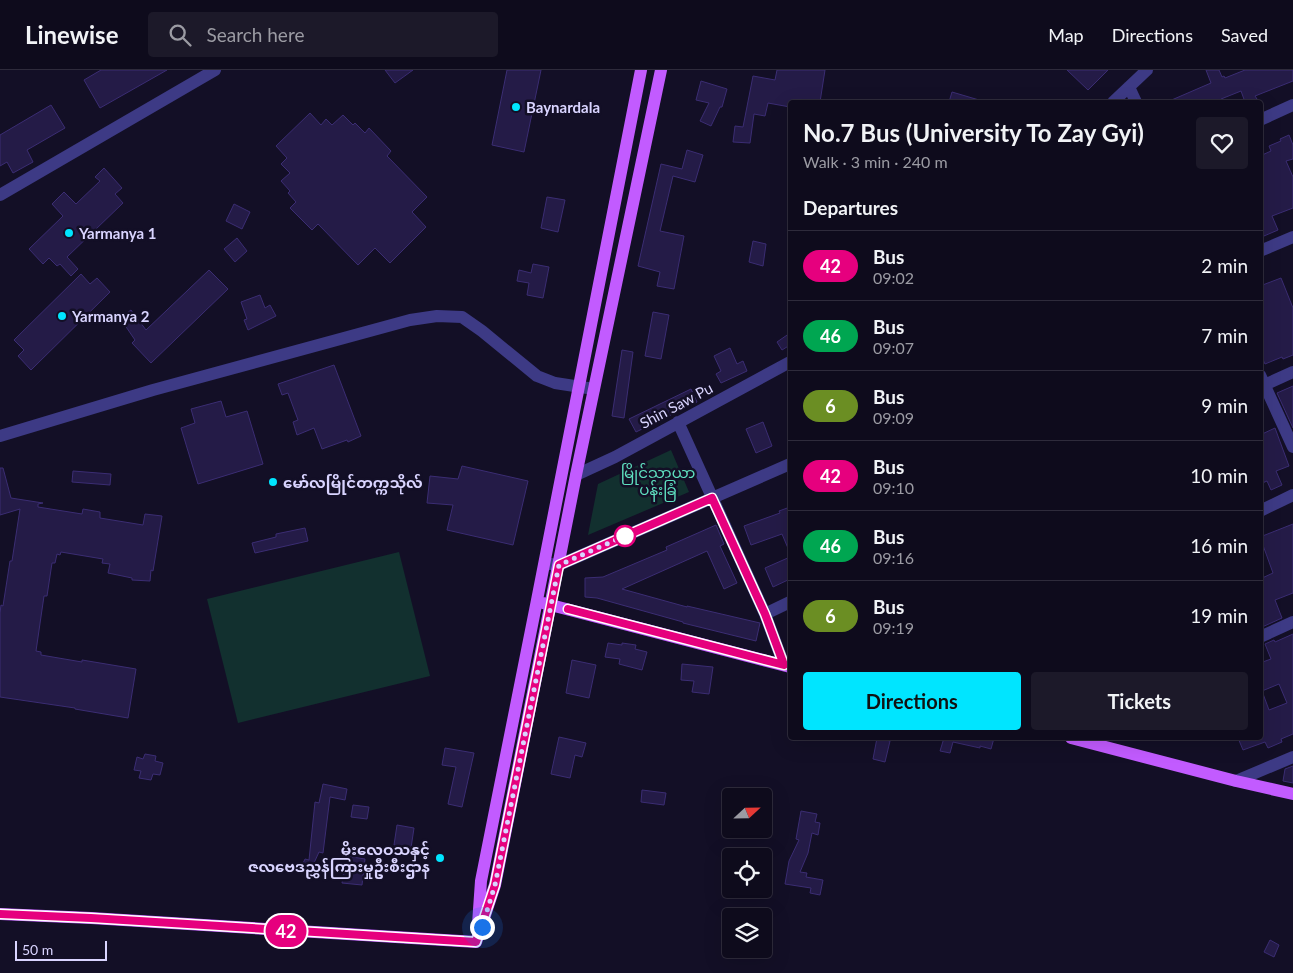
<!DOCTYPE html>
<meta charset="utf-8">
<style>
body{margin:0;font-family:Lato,"Noto Sans Myanmar",sans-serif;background:#1c1929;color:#f1f3f6;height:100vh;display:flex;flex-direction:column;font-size:19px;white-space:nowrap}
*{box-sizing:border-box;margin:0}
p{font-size:16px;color:#9b9ba3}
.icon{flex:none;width:28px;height:28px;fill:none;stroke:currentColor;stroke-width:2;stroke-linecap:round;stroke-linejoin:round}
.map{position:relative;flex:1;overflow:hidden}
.panel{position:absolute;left:788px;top:30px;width:475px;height:640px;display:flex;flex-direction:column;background:#0e0b1c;border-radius:5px;box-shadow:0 5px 20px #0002,0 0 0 1px #2e2b3b}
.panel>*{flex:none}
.badge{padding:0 10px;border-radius:16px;font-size:18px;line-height:32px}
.needle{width:32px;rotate:68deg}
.tools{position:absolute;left:722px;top:718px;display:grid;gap:10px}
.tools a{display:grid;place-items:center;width:50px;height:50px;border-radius:5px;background:#0e0b1c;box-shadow:0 5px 20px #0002,0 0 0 1px #2e2b3b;font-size:25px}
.scale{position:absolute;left:15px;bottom:12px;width:92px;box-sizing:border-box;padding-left:5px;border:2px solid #d9d4ff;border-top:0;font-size:14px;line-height:18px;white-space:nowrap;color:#d9d4ff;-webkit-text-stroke:4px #130f26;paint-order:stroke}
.you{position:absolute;width:25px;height:25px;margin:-12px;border:4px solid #fff;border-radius:50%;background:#1a73e8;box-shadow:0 0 0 8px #1a73e833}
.map>.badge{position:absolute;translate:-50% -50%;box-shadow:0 0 0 2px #fff}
h2{padding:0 15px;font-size:19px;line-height:45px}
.round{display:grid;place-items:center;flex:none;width:52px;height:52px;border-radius:5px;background:#1c1929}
.headline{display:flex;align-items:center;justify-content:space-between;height:85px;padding:0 15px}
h1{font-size:24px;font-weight:700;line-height:38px}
.cta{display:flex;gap:10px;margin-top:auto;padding:10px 15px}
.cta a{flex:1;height:58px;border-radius:5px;background:#00e5ff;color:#111;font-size:20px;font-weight:700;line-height:58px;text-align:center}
.cta a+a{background:#1c1929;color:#f1f3f6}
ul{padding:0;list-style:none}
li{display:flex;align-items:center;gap:15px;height:70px;padding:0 15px;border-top:1px solid #2e2b3b}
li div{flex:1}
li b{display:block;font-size:19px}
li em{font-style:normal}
li .badge{min-width:55px;font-weight:700;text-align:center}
header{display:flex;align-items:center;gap:30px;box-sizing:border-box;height:70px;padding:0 25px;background:#0e0b1c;border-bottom:1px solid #2e2b3b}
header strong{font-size:24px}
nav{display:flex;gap:28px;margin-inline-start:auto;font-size:18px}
.search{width:350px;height:45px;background:#1c1929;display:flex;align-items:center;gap:12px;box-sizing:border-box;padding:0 18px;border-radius:5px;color:#9b9ba3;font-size:19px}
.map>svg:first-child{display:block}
</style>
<header>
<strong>Linewise</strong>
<div class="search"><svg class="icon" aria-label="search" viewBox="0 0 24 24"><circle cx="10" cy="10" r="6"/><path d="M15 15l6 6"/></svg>Search here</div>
<nav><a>Map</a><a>Directions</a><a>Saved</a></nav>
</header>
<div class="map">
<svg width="1293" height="903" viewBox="0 0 1293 903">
<rect width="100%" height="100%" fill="#130f26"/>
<path fill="#12302f" d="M 671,380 L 689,422 L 588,465 L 598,414 Z
M 399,482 L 430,606 L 238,653 L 207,529 Z"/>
<path fill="#241b47" stroke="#3b2d73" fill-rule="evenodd" d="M 101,0 L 167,0 L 100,38 L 84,10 Z
M 385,0 L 413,0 L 395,13 Z
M 507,0 L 541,0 L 524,82 L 492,75 Z
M 777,0 L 825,0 L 820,32 L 790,32 L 790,37 L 768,33 L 765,46 L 754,44 L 750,73 L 733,72 L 735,56 L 743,57 L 753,6 L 775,10 Z
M 1067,0 L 1108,0 L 1088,20 Z
M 1206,0 L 1219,0 L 1222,7 L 1224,6 L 1225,8 L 1245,0 L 1293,0 L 1293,11 L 1255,26 L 1257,29 L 1249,32 L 1245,32 L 1241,21 L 1221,29 L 1222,32 L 1167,32 L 1211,13 Z
M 701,11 L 727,19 L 722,37 L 720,37 L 711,56 L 700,51 L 709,33 L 696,30 Z
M 952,22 L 979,30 L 979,32 L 949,32 Z
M 51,35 L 65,58 L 27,80 L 33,92 L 13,103 L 7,92 L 0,96 L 0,65 Z
M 310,43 L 321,55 L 326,49 L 332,55 L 343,45 L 353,55 L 355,53 L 365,63 L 369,58 L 391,81 L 387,86 L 427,127 L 412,142 L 426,157 L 390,193 L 375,178 L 358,195 L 318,154 L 312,160 L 290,138 L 296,132 L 288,123 L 290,121 L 281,111 L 290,103 L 281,94 L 287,88 L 276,76 Z
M 1289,65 L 1293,75 L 1293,89 L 1286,91 L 1293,107 L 1293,138 L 1272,146 L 1278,160 L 1264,166 L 1260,158 L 1260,86 L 1271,81 L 1269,76 L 1281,71 L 1280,69 Z
M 687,80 L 703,85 L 695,112 L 673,106 L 660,161 L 684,166 L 674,219 L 657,216 L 660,202 L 638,196 L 661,94 L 682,99 Z
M 104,98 L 122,118 L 115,124 L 123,133 L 67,187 L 78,199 L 71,206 L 60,194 L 57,196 L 49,188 L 43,194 L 29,179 L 63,146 L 52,134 L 64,122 L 76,134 L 100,111 L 95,107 Z
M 547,127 L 565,130 L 558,162 L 541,158 Z
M 234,134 L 250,142 L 242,159 L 226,151 Z
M 237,168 L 247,181 L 235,192 L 224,179 Z
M 753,171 L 766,174 L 763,196 L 749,192 Z
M 533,194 L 549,197 L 543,228 L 527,225 L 529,213 L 517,211 L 519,200 L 531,203 Z
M 209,200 L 228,219 L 151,293 L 132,273 L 135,270 L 120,248 L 131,240 L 146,260 Z
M 81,204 L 90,214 L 97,208 L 110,222 L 31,300 L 18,286 L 24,280 L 14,270 Z
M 1281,208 L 1293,238 L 1293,285 L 1283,289 L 1282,287 L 1265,294 L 1260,283 L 1260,216 Z
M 260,225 L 265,238 L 270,235 L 276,246 L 248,260 L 244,250 L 247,249 L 241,232 Z
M 653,242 L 669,245 L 661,289 L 645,286 Z
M 790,263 L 790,275 L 782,280 L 777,272 Z
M 730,278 L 737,294 L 743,291 L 747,301 L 721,313 L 716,304 L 721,301 L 714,286 Z
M 622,280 L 633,282 L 624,348 L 612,346 Z
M 334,295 L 361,366 L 348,372 L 347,370 L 322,379 L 314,358 L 297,365 L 293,352 L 298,350 L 288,323 L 282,325 L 278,314 Z
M 1293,316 L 1293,358 L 1277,323 Z
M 691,319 L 697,332 L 636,362 L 629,349 Z
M 221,331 L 226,347 L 247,341 L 263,394 L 198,414 L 181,358 L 195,353 L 191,339 Z
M 763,352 L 772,376 L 756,383 L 746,359 Z
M 1275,358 L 1289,396 L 1276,401 L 1282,415 L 1271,420 L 1267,411 L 1260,414 L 1260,365 Z
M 462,396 L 528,411 L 513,475 L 447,460 L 453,435 L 427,433 L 430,406 L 458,409 Z
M 0,398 L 3,398 L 11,428 L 43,433 L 38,434 L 38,437 L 82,444 L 83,439 L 100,442 L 100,448 L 143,455 L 145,444 L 162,446 L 153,501 L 151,500 L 150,511 L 132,510 L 132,508 L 108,503 L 110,494 L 102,493 L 103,489 L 61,482 L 60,485 L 57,484 L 55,493 L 52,493 L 47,526 L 44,526 L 36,581 L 41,582 L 41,585 L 82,592 L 82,590 L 136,599 L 128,648 L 75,639 L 75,638 L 0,627 L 0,543 L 1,535 L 3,536 L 10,491 L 12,491 L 20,439 L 0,445 Z
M 73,401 L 111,404 L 110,415 L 72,412 Z
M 790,437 L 790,483 L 782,464 L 751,475 L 744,456 L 780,443 L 779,441 Z
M 1293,454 L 1293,523 L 1275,530 L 1282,548 L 1260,558 L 1260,509 L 1273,503 L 1260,467 Z
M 716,455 L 724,474 L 720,476 L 737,513 L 724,519 L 707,481 L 622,519 L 687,537 L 687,536 L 760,553 L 756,571 L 683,553 L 683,552 L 597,528 L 585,527 L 585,508 L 603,507 L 667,480 L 666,477 Z
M 305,458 L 308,471 L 255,483 L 252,473 L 276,467 L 276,464 Z
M 790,487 L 790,509 L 773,517 L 765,498 Z
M 1293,564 L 1293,664 L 1281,669 L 1282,672 L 1268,678 L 1265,672 L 1243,680 L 1238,668 L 1260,668 L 1260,593 L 1271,589 L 1265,574 L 1274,570 L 1275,572 ZM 1279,614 L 1287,633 L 1269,640 L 1262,621 Z
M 608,573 L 622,575 L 622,573 L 636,575 L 635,579 L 647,582 L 642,600 L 619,594 L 620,589 L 605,587 Z
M 572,590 L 596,595 L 589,628 L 566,623 Z
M 682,594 L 713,597 L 709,624 L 692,622 L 694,611 L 681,610 Z
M 559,667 L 586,673 L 582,687 L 575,685 L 570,708 L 551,704 Z
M 877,668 L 890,671 L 885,692 L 873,689 Z
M 944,668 L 994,668 L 991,679 L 980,676 L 980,678 L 953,672 L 950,683 L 940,681 Z
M 445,678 L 474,683 L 462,737 L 448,734 L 456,697 L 442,695 Z
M 145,684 L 156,686 L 155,691 L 163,693 L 160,705 L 153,704 L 151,710 L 139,708 L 141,701 L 134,700 L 137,687 L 143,689 Z
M 1293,696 L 1293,713 L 1283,711 L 1285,699 Z
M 323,714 L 347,719 L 345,730 L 330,727 L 323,783 L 319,782 L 309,804 L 300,800 L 305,789 L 309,790 L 315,732 L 319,733 Z
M 642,720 L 666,723 L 664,735 L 641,732 Z
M 353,735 L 369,737 L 367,749 L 351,747 Z
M 801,741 L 817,744 L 815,752 L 820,753 L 818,765 L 812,763 L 808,783 L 800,802 L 807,803 L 806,807 L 823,810 L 820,825 L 810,823 L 811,818 L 785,814 L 789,791 L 799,770 L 796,769 Z
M 397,755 L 414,758 L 411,778 L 394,775 Z
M 346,786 L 365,789 L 362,815 L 342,813 Z
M 1270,870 L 1279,875 L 1274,887 L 1264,882 Z"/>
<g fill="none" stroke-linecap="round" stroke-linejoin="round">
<path stroke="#3d3a85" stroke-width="12" d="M 1129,17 L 1136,32
M 1113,32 L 1147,0
M 1260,50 L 1293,35
M 0,125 L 215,0
M 1260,181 L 1293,167
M 1260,305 L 1293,377
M 1260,317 L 1293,302
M 678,352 L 765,544 L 784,595
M 0,366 L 153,320 L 410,250 L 437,246 L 462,247 L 482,261 L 537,306 L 555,313 L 594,319
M 576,405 L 615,387 L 790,292
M 1260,441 L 1293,425
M 550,494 L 559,495 L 790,394
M 765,544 L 790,532
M 1260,567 L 1293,552
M 1236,711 L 1293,687"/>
<path stroke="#c25bff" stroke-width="12" d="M 543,533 L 790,597
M 1071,668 L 1236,711 L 1293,724
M 0,844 L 91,848 L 476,872
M 478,854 L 481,811 C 536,541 587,270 641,0
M 476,872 L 495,815 L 576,405 L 661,0"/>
</g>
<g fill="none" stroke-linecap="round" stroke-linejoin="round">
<defs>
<path id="line" d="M 0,844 L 91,848 L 476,872 L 495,815 L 559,495 L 712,428 L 765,544 L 784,595 L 568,539"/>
</defs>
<use href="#line" stroke="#fff" stroke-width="11"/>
<use href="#line" stroke="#e6007e" stroke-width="8"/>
<path stroke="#d9d4ff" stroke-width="5" stroke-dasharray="0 9" d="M 482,857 L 495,815 L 559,495 L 627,465 L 625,466"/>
</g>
<g fill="#00e5ff" stroke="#130f26" stroke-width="2">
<circle cx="516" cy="37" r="5"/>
<circle cx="69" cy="163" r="5"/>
<circle cx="62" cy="246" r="5"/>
<circle cx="273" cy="412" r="5"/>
<circle cx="440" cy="788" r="5"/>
</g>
<circle fill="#fff" stroke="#e6007e" stroke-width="2.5" cx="625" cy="466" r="10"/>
<g text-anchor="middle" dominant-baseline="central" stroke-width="5" stroke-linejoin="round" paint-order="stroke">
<g font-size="15" font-weight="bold" fill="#d9d4ff" stroke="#130f26" text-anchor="start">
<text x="526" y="37">Baynardala</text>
<text x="79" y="163">Yarmanya 1</text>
<text x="72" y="246">Yarmanya 2</text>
<text x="283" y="412">မော်လမြိုင်တက္ကသိုလ်</text>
<text x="430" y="779" text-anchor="end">မိုးလေဝသနှင့်<tspan x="430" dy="17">ဇလဗေဒညွှန်ကြားမှုဦးစီးဌာန</tspan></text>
</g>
<g font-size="15" fill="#d9d4ff" stroke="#130f26">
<text transform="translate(676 335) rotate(-28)">Shin Saw Pu</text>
</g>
<g font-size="15" fill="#5fe0c0" stroke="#130f26">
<text x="658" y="402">မြိုင်သာယာ<tspan x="658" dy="17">ပန်းခြံ</tspan></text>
</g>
</g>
</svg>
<div class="tools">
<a><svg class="needle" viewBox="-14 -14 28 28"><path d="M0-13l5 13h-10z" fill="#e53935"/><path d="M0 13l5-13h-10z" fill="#9b9ba3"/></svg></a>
<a><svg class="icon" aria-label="locate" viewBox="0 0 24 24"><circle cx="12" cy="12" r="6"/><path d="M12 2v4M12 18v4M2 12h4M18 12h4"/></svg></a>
<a><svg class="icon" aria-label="layers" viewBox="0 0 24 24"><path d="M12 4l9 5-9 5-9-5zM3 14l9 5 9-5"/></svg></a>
</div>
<div class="scale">50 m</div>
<div class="you" style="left:482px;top:857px"></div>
<b class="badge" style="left:286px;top:861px;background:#e6007e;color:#fff">42</b>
<section class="panel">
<div class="headline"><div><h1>No.7 Bus (University To Zay Gyi)</h1><p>Walk · 3 min · 240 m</p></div><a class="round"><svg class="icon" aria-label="heart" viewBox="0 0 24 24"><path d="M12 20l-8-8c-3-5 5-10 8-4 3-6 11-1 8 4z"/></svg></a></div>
<h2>Departures</h2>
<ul>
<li><span class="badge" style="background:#e6007e;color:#fff">42</span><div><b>Bus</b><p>09:02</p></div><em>2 min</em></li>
<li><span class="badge" style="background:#00a651;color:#fff">46</span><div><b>Bus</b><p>09:07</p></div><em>7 min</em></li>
<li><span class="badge" style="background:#6b8e23;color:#fff">6</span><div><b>Bus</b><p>09:09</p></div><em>9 min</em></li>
<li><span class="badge" style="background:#e6007e;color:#fff">42</span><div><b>Bus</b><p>09:10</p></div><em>10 min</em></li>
<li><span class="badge" style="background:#00a651;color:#fff">46</span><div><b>Bus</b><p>09:16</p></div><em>16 min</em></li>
<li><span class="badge" style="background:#6b8e23;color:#fff">6</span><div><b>Bus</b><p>09:19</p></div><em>19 min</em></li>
</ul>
<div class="cta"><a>Directions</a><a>Tickets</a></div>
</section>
</div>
